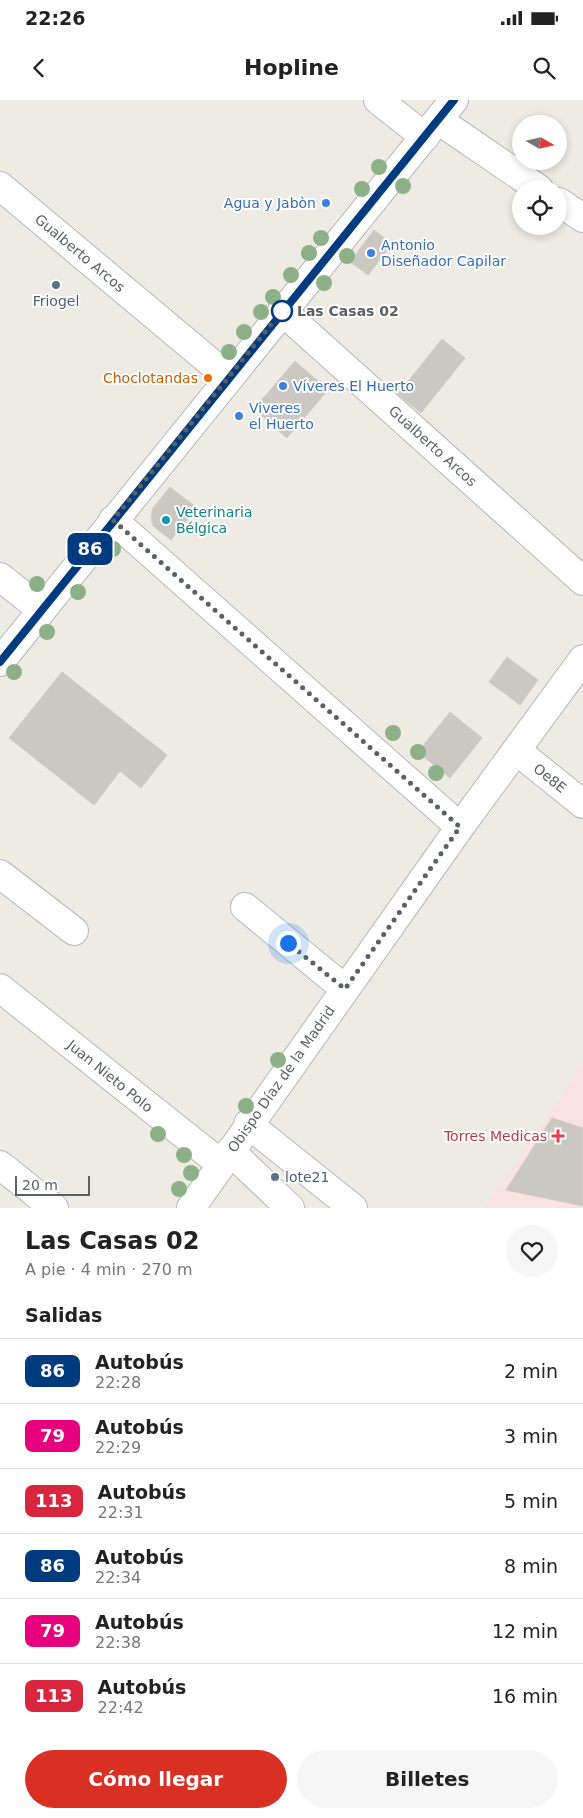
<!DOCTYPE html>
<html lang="es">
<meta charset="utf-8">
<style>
body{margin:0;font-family:"DejaVu Sans",sans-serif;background:#f6f6f6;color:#222;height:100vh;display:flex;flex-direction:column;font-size:19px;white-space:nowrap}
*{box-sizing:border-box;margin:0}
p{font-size:16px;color:#767676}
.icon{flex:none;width:28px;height:28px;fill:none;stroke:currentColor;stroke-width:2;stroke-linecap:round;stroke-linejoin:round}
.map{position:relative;height:1108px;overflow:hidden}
.sheet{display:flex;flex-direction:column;background:#fff;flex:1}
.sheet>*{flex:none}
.badge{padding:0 10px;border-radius:8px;font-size:18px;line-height:32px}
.needle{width:32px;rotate:99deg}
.fabs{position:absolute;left:512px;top:15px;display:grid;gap:10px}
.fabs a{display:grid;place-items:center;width:55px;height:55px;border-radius:50%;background:#fff;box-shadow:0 2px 8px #0003;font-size:25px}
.scale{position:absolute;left:15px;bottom:12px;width:75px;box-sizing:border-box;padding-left:5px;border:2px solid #5c6063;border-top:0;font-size:14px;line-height:18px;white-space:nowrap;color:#5c6063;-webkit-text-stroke:4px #fff;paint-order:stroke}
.you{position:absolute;width:25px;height:25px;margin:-12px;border:4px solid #fff;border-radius:50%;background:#1a73e8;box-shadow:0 0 0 8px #1a73e833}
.map>.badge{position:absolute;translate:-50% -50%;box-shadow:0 0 0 2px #fff}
h2{padding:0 25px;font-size:19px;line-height:45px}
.round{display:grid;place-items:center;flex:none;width:52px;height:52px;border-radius:26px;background:#f6f6f6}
.head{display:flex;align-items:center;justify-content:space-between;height:85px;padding:0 25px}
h1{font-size:24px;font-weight:700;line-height:38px}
.action{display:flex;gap:10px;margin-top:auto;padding:10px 25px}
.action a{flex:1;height:58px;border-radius:30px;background:#d93025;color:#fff;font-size:20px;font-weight:700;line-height:58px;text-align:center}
.action a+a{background:#f6f6f6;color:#222}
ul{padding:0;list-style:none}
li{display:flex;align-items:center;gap:15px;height:65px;padding:0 25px;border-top:1px solid #e0e0e0}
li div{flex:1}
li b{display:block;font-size:19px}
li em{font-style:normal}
li .badge{min-width:55px;font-weight:700;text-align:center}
.status{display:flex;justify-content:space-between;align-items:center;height:35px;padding:0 25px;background:#fff;direction:ltr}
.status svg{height:14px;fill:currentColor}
header{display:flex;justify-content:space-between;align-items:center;height:65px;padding:0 25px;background:#fff;font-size:22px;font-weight:700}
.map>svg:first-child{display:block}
</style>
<div class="status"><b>22:26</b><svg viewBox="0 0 49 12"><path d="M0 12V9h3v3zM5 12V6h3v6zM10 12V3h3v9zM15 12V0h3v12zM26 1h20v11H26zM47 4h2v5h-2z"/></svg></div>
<header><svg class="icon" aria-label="back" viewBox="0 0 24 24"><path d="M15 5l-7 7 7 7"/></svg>Hopline<svg class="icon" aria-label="search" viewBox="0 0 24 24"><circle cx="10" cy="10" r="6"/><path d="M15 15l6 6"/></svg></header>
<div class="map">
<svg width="583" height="1108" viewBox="0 0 583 1108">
<rect width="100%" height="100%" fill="#edebe4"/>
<path fill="#f8e2e2" d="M 583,965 L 583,1108 L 485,1108 Z"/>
<path fill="#cbc7c3" stroke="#d1ccc3" d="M 374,130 L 392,144 L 368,175 L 350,162 Z
M 442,239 L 465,258 L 421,313 L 398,294 Z
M 295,261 L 328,290 L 287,338 L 254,309 Z
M 170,387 L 197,408 L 171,440 L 153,426 L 151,417 L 153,408 Z
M 507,557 L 538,580 L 520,605 L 489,582 Z
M 62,572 L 167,655 L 141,688 L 120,671 L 94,705 L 9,638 Z
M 450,612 L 482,638 L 450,678 L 418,652 Z
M 552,1018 L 583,1028 L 583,1106 L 506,1090 Z"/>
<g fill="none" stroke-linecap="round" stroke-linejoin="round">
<defs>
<path id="minor" d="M 378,0 L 425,37
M 438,20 L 539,89
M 0,86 L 228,277
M 559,102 L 583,118
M 282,211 L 583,481
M 113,420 L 460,727
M 0,477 L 42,510
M 0,562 L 454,0
M 517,651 L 583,704
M 0,774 L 74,831
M 245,807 L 345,889
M 0,888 L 221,1064
M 248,1024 L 353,1108
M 230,1051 L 290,1108
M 0,1065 L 54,1108
M 191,1108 L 460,727 L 583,559"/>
</defs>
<use href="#minor" stroke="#b5b7ba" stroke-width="30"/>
<use href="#minor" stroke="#fff" stroke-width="28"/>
</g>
<g fill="#8eb089">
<circle cx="379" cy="67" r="8"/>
<circle cx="403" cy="86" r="8"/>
<circle cx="362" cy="89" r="8"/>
<circle cx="321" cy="138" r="8"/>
<circle cx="309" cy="153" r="8"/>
<circle cx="347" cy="156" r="8"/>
<circle cx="291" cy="175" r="8"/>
<circle cx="324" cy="183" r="8"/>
<circle cx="273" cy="197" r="8"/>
<circle cx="261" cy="212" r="8"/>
<circle cx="244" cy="232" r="8"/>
<circle cx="229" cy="252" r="8"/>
<circle cx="113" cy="449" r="8"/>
<circle cx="37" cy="484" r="8"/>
<circle cx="78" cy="492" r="8"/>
<circle cx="47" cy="532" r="8"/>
<circle cx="14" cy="572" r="8"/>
<circle cx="393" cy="633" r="8"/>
<circle cx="418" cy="652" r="8"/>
<circle cx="436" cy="673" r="8"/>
<circle cx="278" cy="960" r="8"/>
<circle cx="246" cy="1006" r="8"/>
<circle cx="158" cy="1034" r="8"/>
<circle cx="184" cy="1055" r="8"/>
<circle cx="191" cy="1073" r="8"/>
<circle cx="179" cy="1089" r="8"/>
</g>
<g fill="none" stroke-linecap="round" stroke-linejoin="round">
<defs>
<path id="line" d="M 0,562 L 454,0"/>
</defs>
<use href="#line" stroke="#fff" stroke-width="11"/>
<use href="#line" stroke="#003b80" stroke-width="8"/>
<path stroke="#5c6063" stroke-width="5" stroke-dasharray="0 9" d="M 282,211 L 113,420 L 460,727 L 345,889 L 288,843"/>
</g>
<g fill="#3f7fe0" stroke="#fff" stroke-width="2">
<circle cx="326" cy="103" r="5"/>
<circle cx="371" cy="153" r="5"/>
<circle cx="283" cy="286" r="5"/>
<circle cx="239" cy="316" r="5"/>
</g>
<g fill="#5c6f8a" stroke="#fff" stroke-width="2">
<circle cx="56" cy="185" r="5"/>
<circle cx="275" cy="1077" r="5"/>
</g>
<circle fill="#fff" stroke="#003b80" stroke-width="2.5" cx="282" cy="211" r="10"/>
<circle fill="#e8710a" stroke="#fff" stroke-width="2" cx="208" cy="278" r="5"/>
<circle fill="#0f9aa8" stroke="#fff" stroke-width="2" cx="166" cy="420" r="5"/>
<path fill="#e0444e" stroke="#fff" stroke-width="2" d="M555.5 1028.5h5v5h5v5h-5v5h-5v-5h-5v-5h5z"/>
<g text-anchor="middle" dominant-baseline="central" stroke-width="4" stroke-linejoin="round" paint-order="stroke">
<g font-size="14" fill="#366cbe" stroke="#fff" text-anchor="start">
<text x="316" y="103" text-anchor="end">Agua y Jabòn</text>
<text x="381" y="145">Antonio<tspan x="381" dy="16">Diseñador Capilar</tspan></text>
<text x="293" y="286">Víveres El Huerto</text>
<text x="249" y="308">Viveres<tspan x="249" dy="16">el Huerto</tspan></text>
</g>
<g font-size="14" fill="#5c6063" stroke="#fff">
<text transform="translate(80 153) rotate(40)">Gualberto Arcos</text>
<text transform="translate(433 346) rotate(42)">Gualberto Arcos</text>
<text transform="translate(550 678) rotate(39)">Oe8E</text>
<text transform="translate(110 976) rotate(39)">Juan Nieto Polo</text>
<text transform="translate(281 979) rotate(-55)">Obispo Díaz de la Madrid</text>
</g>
<g font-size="14" fill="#4e5e75" stroke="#fff">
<text x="56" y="201">Friogel</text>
<text x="285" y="1077" text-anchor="start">lote21</text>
</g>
<g font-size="14" font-weight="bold" fill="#5c6063" stroke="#fff" text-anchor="start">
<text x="297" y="211">Las Casas 02</text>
</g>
<g font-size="14" fill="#c56008" stroke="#fff" text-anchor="end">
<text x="198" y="278">Choclotandas</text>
</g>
<g font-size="14" fill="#0d838f" stroke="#fff" text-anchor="start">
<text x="176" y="412">Veterinaria<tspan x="176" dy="16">Bélgica</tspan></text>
</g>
<g font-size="14" fill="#be3a42" stroke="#fff" text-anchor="end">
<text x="547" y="1036">Torres Medicas</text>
</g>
</g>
</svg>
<div class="fabs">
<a><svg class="needle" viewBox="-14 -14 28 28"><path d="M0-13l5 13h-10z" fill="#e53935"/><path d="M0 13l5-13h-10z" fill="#767676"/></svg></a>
<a><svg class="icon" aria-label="locate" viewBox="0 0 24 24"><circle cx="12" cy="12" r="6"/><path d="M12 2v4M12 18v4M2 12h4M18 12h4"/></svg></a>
</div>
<div class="scale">20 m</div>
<div class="you" style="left:288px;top:843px"></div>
<b class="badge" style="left:90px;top:449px;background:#003b80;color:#fff">86</b>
</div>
<section class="sheet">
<div class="head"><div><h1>Las Casas 02</h1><p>A pie · 4 min · 270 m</p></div><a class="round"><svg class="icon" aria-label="heart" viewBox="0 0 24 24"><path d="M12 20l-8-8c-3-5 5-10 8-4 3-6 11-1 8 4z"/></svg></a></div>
<h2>Salidas</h2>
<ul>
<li><span class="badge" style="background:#003b80;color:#fff">86</span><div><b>Autobús</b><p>22:28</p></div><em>2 min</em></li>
<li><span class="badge" style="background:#e6007e;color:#fff">79</span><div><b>Autobús</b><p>22:29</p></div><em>3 min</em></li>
<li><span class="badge" style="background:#d7263d;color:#fff">113</span><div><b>Autobús</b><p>22:31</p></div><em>5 min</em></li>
<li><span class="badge" style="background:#003b80;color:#fff">86</span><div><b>Autobús</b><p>22:34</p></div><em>8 min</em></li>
<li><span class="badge" style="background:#e6007e;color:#fff">79</span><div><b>Autobús</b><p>22:38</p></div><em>12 min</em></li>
<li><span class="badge" style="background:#d7263d;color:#fff">113</span><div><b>Autobús</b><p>22:42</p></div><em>16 min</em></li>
</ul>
<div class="action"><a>Cómo llegar</a><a>Billetes</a></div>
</section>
